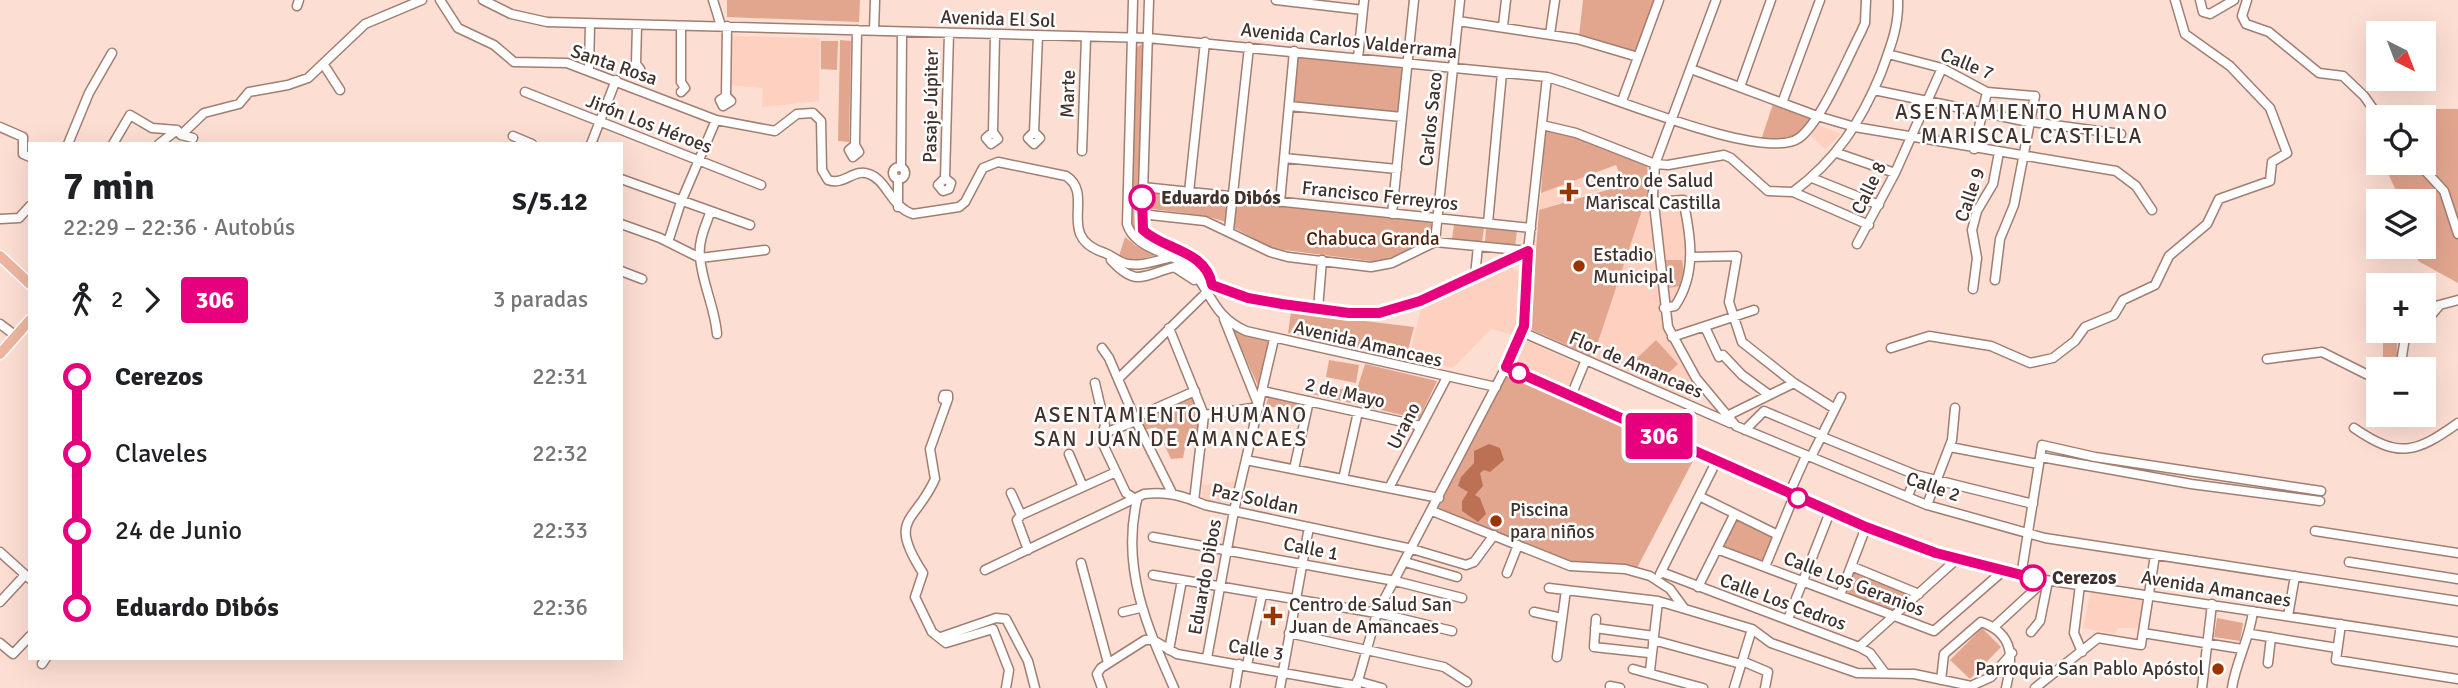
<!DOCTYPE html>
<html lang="es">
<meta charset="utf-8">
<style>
body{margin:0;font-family:Signika,sans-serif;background:#f2f2f2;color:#202124;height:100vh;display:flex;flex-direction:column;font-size:26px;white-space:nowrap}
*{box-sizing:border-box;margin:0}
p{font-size:23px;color:#757577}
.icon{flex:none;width:38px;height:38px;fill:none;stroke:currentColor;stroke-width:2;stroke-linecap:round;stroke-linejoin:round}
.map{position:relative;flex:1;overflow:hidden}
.sheet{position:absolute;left:28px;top:142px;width:595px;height:518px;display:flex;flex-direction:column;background:#fff;border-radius:0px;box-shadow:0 7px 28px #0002}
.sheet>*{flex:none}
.badge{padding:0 14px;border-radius:5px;font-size:24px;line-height:46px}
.needle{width:46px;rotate:138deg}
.fabs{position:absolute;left:2366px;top:21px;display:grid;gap:14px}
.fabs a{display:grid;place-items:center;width:70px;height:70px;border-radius:0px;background:#fff;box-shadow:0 7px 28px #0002;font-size:35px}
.map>.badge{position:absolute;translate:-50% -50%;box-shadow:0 0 0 4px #fff}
.legs{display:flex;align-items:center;gap:10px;height:77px;padding:0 35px;font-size:23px}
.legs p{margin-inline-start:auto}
.headline{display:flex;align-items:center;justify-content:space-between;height:119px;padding:0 35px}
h1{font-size:38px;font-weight:700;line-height:52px}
ul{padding:0 35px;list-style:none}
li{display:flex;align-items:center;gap:24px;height:77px;font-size:26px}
li i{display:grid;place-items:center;width:10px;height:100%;margin:0 9px;background:currentColor}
li i::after{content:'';width:18px;height:18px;margin:-9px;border:5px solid;border-radius:50%;background:#fff}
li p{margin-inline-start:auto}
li:first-child i{background:linear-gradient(#0000 50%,currentColor 0)}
li:last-child i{background:linear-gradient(currentColor 50%,#0000 0)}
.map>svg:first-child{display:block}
</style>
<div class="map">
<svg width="2458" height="688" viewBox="0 0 2458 688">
<rect width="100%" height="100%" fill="#fdded3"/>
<path fill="#fdd0bf" d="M 730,36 L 820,38 L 819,101 L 762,107 L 763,88 L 728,85 Z
M 1818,125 L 1841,134 L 1825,149 L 1811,136 Z
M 1594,172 L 1600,190 L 1539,210 L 1541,193 L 1544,189 Z
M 1681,202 L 1687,227 L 1687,280 L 1678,291 L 1675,303 L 1667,306 L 1657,203 Z
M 1644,203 L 1651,204 L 1664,329 L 1699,391 L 1690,400 L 1593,357 Z
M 1509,266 L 1521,274 L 1520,324 L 1514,335 L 1491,329 L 1453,368 L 1409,357 L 1422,304 Z
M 1528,341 L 1579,365 L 1567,391 L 1517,367 L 1515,363 L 1523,343 Z
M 1236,481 L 1232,504 L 1202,498 L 1202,485 Z
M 2091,590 L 2145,600 L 2139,628 L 2118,628 L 2115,634 L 2083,628 Z"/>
<path fill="#e2a68f" d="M 727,0 L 860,0 L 859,22 L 727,17 Z
M 1583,0 L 1654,0 L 1635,51 L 1579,36 Z
M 840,40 L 851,41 L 849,142 L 838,141 Z
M 821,41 L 838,41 L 837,70 L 821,69 Z
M 1142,44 L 1144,46 L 1139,228 L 1147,237 L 1179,250 L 1205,273 L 1204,281 L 1182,257 L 1138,236 L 1131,224 L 1137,47 Z
M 1297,57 L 1404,67 L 1399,113 L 1292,103 Z
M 1773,104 L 1810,118 C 1798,141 1784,140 1761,140 Z
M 2412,109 L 2458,109 L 2458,283 L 2418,261 L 2414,247 L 2424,247 L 2424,201 L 2401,201 L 2383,163 L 2424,163 L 2424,117 L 2394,117 Z
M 1545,131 L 1574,137 L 1647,166 L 1651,204 L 1644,204 L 1593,357 L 1530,329 L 1539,210 L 1624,185 L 1616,165 L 1541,193 Z
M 1147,192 L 1231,200 L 1229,223 L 1206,216 L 1146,208 Z
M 1235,200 L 1434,222 L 1433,241 L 1379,262 L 1284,250 L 1270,247 L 1231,226 Z
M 1454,225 L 1484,228 L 1482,243 L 1452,239 Z
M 1486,228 L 1517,231 L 1515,246 L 1485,243 Z
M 1125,237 L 1136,246 L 1154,253 L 1154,256 L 1134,260 L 1119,256 Z
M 1666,260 L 1682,260 L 1685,280 L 1680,286 L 1669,288 Z
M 1291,312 L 1414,327 L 1406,358 L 1288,333 Z
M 1233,330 L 1267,339 L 1269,343 L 1260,390 Z
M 2397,331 L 2397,357 L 2383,357 L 2383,332 Z
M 1656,340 L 1678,364 L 1659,382 L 1634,361 Z
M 1329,360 L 1359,365 L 1356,383 L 1326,377 Z
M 1365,364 L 1437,381 L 1419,419 L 1312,394 L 1358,386 Z
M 1507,375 L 1694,459 L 1637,568 L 1576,565 L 1437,510 Z
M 1194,393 L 1202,415 L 1198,444 L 1186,443 L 1183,458 L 1171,459 L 1156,427 L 1143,430 L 1139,422 L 1141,418 Z
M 1269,395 L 1304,403 L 1301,414 L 1283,406 L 1265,408 Z
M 1736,519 L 1774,537 L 1763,563 L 1722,547 Z
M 1853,569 L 1913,595 L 1894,613 L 1844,594 Z
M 2217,618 L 2243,623 L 2240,641 L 2214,637 Z
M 1982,628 L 2001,647 L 1970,679 L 1950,660 Z"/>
<path fill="#bc7154" d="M 1489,444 L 1500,448 L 1504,460 L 1490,472 L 1484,470 L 1480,473 L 1483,486 L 1475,495 L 1480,498 L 1486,514 L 1478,522 L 1462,511 L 1462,501 L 1468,492 L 1458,486 L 1461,477 L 1474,463 L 1474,451 Z"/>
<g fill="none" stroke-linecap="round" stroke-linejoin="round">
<defs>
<path id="minor" d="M 440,0 L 458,28 L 494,45 L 514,62 L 567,63 L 716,120 L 775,131 L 797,114 L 813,113 L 821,121 L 822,170 L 828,180 C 844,186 854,168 869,174 C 887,180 890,206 913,214 L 959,207 L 965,202 L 983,168 L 998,162 L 1066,176 C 1096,195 1054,237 1105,253 C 1112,256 1118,261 1124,263 C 1139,268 1158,260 1172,257
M 483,0 L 511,14 L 547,22 L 1148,38 L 1547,77 C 1594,89 1764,164 1799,138 C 1821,122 1847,59 1861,32 L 1865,23 L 1866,0
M 713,0 L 721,26
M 1133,0 L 1127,224 C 1134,248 1166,251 1184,264 C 1211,284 1208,314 1246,331 L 1496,387
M 1149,0 L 1142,224 C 1146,245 1205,248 1212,285
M 1276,0 L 1363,10
M 1716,0 L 1655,164 L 1653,195 L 1668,327 L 1696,378 L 1736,426 L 1927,505 L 2045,538 L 2458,601
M 2200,0 L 2203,12 L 2210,14 L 2234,0
M 2247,0 L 2242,16 L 2246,24 L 2269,32 L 2319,73 L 2343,76 L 2364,96 L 2379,117
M 297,6 L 299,0
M 1458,21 L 1577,39 L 1638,57
M 1503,26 L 1506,0
M 874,31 L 875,0
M 1550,34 L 1555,0
M 1888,54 L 1942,68 L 1987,92 L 2035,96 L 2014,205 L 2000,239 L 1995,280
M 1358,58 L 1364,0
M 324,65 L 340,90
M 1691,69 L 1817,116 L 1855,127 L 2116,171 L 2136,186 L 2152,210
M 589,70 L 590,24
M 635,74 L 640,69 L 636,64 L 637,25
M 1740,87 L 1771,0
M 1874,90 L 2024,121 L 2121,134
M 525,92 L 761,185
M 681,92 L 685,88 L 681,82 L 681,26
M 726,96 L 720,100 L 723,106 L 731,101 L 726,96 L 727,26
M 1622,101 L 1659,0
M 1782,103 L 1820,0
M 1289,106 L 1402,117
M 1542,125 L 1576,133 L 1655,164 L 1668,165 L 1724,155 L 1731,158 L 1768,191 L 1793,192 C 1836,160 1861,122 1881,73 C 1890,48 1899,27 1898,0
M 0,127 L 23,137 L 23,154 L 30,157
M 993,132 L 986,138 L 991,144 L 998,139 L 993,132 L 995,35
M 1034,132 L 1040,138 L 1034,144 L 1028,138 L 1034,132 L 1038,36
M 181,135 L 204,113 L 239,104 L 249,92 L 288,85 L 308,78 L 365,24 L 422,0
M 513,136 L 532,144
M 68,144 L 89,93 L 112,53
M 113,144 L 130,115 L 152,128 L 177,130 L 181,135 L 193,138
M 159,144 L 177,130
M 591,144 L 616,80
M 855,145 L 849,150 L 853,157 L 859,152 L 855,145 L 857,30
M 1974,149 L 1987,92
M 1082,151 L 1086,38
M 1837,153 L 1895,173
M 1284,158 L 1397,169
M 2418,163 L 2444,191 L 2458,234
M893 173a6 6 0 1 1 12 0a6 6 0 1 1-12 0Z
M 901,167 L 902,32
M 945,178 L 938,185 L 943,191 L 949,189 L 951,183 L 945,178 L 949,33
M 1812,178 L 1879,205
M 621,179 L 750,225
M 1143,187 L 1531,228
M 1189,192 L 1205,42
M 1793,192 L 1869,225
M 1280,202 L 1294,51
M 1654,202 L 1683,200 C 1691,236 1697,274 1675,306 L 1664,308
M 898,207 L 898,179
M 710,213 C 705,227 698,242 700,257 C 702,283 715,308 717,334
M 1141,214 L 1205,221 L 1270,252 L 1288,257 L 1371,267 L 1392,263 L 1435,242 L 1528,251
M 1392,214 L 1414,0
M 0,219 L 19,218 L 30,206
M 1488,223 L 1502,73
M 621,224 L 660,238 L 700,258 L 765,250
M 1229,230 L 1249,47
M 668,242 L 681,202 L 716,120
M 1435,242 L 1460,0
M 1857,244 L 1895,173 L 1942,68
M 1690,257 L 1737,256 L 1729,302 L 1742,342 L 1794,383 L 1727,416
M 1111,260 C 1136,287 1142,276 1174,267 L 1194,280
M 621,271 L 642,279
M 1475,276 L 1478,246
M 1212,285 L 1248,298 L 1282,305 L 1349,313 L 1379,313 L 1420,301 L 1526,252
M 1973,289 L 1977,258 L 1972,230 L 1977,211 L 1993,184 L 1999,152
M 1318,309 L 1322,260
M 2424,309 L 2458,300
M 1224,319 L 1258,404
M 0,324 L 16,336
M 2424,324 L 2439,306
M 1705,327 L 1719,357
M 1169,328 L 1204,415 L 1194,501
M 2422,331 L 2422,334
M 1522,332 L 1730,423
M 1672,337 L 1754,310
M 1102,348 L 1109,358 L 1136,421 L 1172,493
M 1891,348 L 1929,336 L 1991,346 L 2030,363 L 2053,358 L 2075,341 L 2085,327 L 2114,315 L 2123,300 L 2155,285 L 2169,256 L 2207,224 L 2219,199 L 2270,181 L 2272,162 L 2287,153 L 2270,108 L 2230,66 L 2185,34 L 2175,0
M 1723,355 L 1742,375 L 1768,394
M 2267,359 L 2322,352 L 2378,380
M 1506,367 L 1830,512 L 1936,553 L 2045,580 L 2458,642
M 2400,369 L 2406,331
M 1118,379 L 1209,290
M 1095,383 L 1105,426 L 1102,434
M 1794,383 L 1835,409
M 1263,391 L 1421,426
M 1571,396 L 1585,362
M 948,399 L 943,399 L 944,395 L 948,395 L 948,399 L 930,449 L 935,479 C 915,524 887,517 923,573 L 915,597 L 932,632 L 946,643 L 993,629 L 1009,670 L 1006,688
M 1204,415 L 1259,407
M 2354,428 C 2399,459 2416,453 2458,423
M 1745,430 L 1764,411 L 1821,435
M 1820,436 L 1916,475 L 2033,504
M 1950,447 L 2038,464
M 1069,454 L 1083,487
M 1812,455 L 1841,397
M 2041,457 L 2191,484 L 2320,501
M 1246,460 L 1439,498
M 1294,469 L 1309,401
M 1343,479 L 1358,412
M 1389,488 L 1447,377
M 1011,493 L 1021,515
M 1789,494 L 1806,456
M 1699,496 L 1778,535
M 1908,496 L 1916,475
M 1137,500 C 1121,568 1147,627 1174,688
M 1137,500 L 1126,493 L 1101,440 L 1102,434 L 1136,421 L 1141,415 L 1195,391
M 1927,505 L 1952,440 L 1955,408
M 1432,511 L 1570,566 L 1625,569 L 1650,576 L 1670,589 L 1684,608
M 2315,531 L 2458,553
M 1153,537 L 1395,581 L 1462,598
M 1717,549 L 1934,631 L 2002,572
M 1028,550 L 1017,520 L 1021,515 L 1116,472
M 0,552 L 30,579
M 1405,562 L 1457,577
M 2349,562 L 2458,579
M 1081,563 L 1108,663
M 1851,566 L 1919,594
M 1765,567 L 1794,496
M 985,570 L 1144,494 C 1168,491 1183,496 1205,505 L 1412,549 L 1466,565 L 1474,562 L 1494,535
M 1661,572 L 1859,647 L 1870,653 L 1885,673
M 1507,573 L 1518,545
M 1660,574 L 1716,462
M 1153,575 L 1382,614 L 1452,631
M 2021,576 L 2042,445 L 2095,457 L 2321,491
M 2080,585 L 2074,633 L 2082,652
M 1698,587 L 1734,515
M 1549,588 L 1658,601 L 1752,629 L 1771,643 L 1857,673 L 1914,674 L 1971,686 L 1991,677 L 2012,653
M 1840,595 L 1866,527
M 0,602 L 25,575
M 1123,612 L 1140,608
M 1534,612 L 1562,618
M 2288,616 L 2295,576
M 1596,619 L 1594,647 L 1649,653
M 1788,619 L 1830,512
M 2341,624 L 2336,660 L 2458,679
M 1994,627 L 2045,580
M 1595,628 L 1654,636
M 2031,632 L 2040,621 L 2048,581
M 1289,633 L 1444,667 L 1467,682
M 2143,633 L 2242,649
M 2251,634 L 2337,648
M 941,637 L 996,618 L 1006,619 L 1028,661 L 1035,688
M 1653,640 L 1741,664
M 0,643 L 13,654 L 30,636
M 1859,647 L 1957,559
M 1169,650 L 1182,580
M 1557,657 L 1566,590
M 1207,658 L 1234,511 L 1274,339
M 1742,661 L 1768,672 L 1765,688
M 2268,663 L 2271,637
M 42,664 L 46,658
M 1247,665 L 1262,595
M 1633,669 L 1703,688
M 1650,671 L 1658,601
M 1941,680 L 1944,654 L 1981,622 C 2015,634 2013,658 2006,688
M 1357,681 L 1382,688
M 1610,686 L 1620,688
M 1102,688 L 1097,674 L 1101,668 L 1145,640 L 1153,640 L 1177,654 L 1357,686
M 1235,688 L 1239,664
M 1280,688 L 1309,527
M 1356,688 L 1377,613 L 1506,367 L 1524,326 L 1528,251 L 1547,77
M 1734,688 L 1752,629
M 2035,688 L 2098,638 L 2141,645 L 2155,555
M 2202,688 L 2212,604
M 2232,688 C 2236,661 2250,638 2253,611"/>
<path id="major" d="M 0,256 L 30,284
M 0,354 L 30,320"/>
</defs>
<use href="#minor" stroke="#a17e71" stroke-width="11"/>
<use href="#major" stroke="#fff" stroke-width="13"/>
<use href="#minor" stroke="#fff" stroke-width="8"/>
<use href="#major" stroke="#eeb6a1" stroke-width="10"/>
</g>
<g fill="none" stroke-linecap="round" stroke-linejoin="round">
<defs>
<path id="line-1" d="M 1142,198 L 1143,230 C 1164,250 1206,250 1212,285 L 1248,298 L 1282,304 L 1349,313 L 1379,313 L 1420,301 L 1528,251 L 1524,326 L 1506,367 L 1866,527 L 1936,553 L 2033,578"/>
</defs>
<use href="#line-1" stroke="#fff" stroke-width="16"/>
<use href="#line-1" stroke="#e6007e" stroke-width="10"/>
</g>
<g fill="#993600" stroke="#fff" stroke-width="2.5">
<path d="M1565.5 181.5h7v7h7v7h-7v7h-7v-7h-7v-7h7z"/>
<circle cx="1579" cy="266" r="7"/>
<circle cx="1496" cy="521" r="7"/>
<path d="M1269.5 605.5h7v7h7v7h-7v7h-7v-7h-7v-7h7z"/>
<circle cx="2218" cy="669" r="7"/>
</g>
<g fill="#fff" stroke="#e6007e" stroke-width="3.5">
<circle cx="1142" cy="198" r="12"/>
<circle cx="1519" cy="373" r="9"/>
<circle cx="1798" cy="498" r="9"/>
<circle cx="2033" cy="578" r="12"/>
</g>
<g text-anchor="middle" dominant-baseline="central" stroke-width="5" stroke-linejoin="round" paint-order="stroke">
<g font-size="19" fill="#40312c" stroke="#fff">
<text transform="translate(998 19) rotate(2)">Avenida El Sol</text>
<text transform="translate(1349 41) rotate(6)">Avenida Carlos Valderrama</text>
<text transform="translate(1967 64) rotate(22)">Calle 7</text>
<text transform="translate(614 65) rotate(19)">Santa Rosa</text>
<text transform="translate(1068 94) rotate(-88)">Marte</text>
<text transform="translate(931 106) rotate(-89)">Pasaje Júpiter</text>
<text transform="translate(1431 119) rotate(-84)">Carlos Saco</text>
<text transform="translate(649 124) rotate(21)">Jirón Los Héroes</text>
<text transform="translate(1869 188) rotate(-64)">Calle 8</text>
<text transform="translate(1970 195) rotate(-71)">Calle 9</text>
<text transform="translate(1380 196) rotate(6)">Francisco Ferreyros</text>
<text transform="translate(1368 344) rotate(13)">Avenida Amancaes</text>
<text transform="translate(1636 365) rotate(23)">Flor de Amancaes</text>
<text transform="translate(1345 393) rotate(13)">2 de Mayo</text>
<text transform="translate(1404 426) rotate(-63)">Urano</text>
<text transform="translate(1933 487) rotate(19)">Calle 2</text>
<text transform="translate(1255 499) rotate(12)">Paz Soldan</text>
<text transform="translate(1311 549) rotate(11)">Calle 1</text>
<text transform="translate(1205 577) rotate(-80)">Eduardo Dibos</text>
<text transform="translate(1854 584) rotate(21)">Calle Los Geranios</text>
<text transform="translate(2216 589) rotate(9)">Avenida Amancaes</text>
<text transform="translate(1783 602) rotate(20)">Calle Los Cedros</text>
<text transform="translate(1256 650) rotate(9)">Calle 3</text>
</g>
<g font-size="19" fill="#40312c" stroke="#fff" text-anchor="start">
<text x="1585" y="181">Centro de Salud<tspan x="1585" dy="22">Mariscal Castilla</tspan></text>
<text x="1593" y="255">Estadio<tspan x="1593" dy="22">Municipal</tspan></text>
<text x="1510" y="510">Piscina<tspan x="1510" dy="22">para niños</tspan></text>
<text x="1289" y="605">Centro de Salud San<tspan x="1289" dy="22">Juan de Amancaes</tspan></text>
<text x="2204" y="669" text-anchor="end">Parroquia San Pablo Apóstol</text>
</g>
<g font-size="19" font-weight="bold" fill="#40312c" stroke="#fff" text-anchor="start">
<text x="1161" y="198">Eduardo Dibós</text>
<text x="2052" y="578">Cerezos</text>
</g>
<g font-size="19" fill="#501f0a" stroke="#fff">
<text x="1373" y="239">Chabuca Granda</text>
</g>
<g font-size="21" letter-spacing="2" fill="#40312c" stroke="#fff">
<text x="2032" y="112">ASENTAMIENTO HUMANO<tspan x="2032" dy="24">MARISCAL CASTILLA</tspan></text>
<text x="1171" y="415">ASENTAMIENTO HUMANO<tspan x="1171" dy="24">SAN JUAN DE AMANCAES</tspan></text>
</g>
</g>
</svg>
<div class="fabs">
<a><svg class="needle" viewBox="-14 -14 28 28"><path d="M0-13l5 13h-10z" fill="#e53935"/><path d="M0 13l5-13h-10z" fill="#757577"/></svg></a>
<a><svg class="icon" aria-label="locate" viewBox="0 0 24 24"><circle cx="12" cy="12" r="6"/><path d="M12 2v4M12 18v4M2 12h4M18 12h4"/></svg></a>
<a><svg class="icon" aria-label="layers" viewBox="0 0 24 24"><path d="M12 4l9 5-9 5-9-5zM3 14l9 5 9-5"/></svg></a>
<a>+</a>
<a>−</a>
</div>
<b class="badge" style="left:1659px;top:436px;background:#e6007e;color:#fff">306</b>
<section class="sheet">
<div class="headline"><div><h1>7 min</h1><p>22:29 – 22:36 · Autobús</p></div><b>S/5.12</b></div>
<div class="legs"><svg class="icon" aria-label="walk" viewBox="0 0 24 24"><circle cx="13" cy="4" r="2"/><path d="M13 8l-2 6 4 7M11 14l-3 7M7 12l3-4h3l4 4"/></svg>2<svg class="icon" aria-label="forward" viewBox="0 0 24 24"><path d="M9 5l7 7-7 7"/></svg><b class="badge" style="background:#e6007e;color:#fff">306</b><p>3 paradas</p></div>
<ul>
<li><i style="color:#e6007e"></i><b>Cerezos</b><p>22:31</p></li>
<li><i style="color:#e6007e"></i><span>Claveles</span><p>22:32</p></li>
<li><i style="color:#e6007e"></i><span>24 de Junio</span><p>22:33</p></li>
<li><i style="color:#e6007e"></i><b>Eduardo Dibós</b><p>22:36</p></li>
</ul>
</section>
</div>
